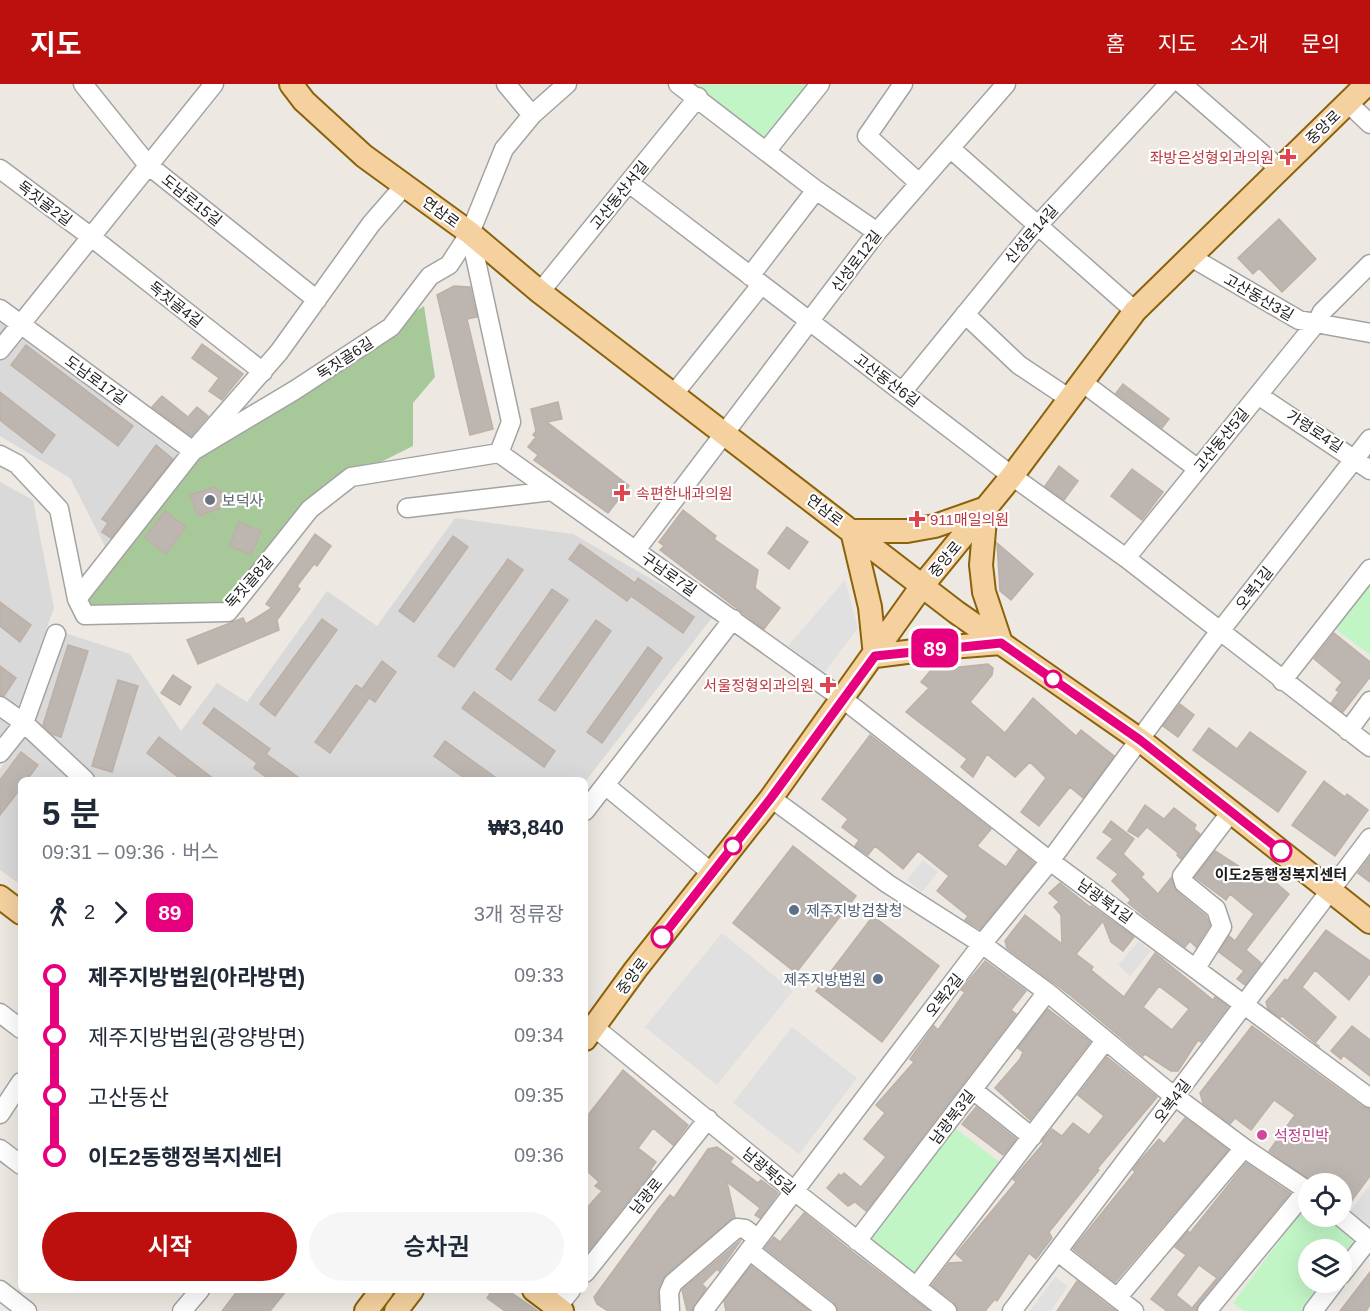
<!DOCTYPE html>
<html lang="ko">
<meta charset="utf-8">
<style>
body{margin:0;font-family:Arial,"Noto Sans KR",sans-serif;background:#f6f6f7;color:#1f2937;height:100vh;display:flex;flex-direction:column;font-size:22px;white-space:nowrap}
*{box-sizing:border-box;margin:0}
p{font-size:20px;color:#747a83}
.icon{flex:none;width:33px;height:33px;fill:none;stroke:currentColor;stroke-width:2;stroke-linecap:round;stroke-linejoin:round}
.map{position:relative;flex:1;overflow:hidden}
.details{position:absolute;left:18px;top:693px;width:570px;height:516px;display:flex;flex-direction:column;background:#fff;border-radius:9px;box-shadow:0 6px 24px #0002}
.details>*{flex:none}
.badge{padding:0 12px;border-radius:9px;font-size:21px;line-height:39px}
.controls{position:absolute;left:1298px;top:1089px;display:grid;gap:12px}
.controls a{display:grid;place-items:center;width:54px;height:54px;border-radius:50%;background:#fff;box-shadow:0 6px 24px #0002;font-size:30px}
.map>.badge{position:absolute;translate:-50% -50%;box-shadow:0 0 0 3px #fff}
.legs{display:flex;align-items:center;gap:9px;height:66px;padding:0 24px;font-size:20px}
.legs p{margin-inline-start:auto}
.head{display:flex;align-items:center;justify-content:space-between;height:102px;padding:0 24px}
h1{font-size:33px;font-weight:600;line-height:45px}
.cta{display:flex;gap:12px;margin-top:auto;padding:12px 24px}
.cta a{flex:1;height:69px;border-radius:36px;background:#bb100d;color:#fff;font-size:24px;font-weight:600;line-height:69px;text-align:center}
.cta a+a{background:#f6f6f7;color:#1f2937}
ul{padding:0 24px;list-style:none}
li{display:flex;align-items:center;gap:21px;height:60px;font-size:22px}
li i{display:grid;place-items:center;width:9px;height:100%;margin:0 8px;background:currentColor}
li i::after{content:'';width:15px;height:15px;margin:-8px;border:4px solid;border-radius:50%;background:#fff}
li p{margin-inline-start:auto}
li:first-child i{background:linear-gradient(#0000 50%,currentColor 0)}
li:last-child i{background:linear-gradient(currentColor 50%,#0000 0)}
header{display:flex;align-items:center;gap:36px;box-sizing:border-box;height:84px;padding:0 30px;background:#bb100d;color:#fff}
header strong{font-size:28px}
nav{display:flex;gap:33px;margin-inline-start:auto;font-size:21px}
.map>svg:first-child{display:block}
</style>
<header>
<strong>지도</strong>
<nav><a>홈</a><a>지도</a><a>소개</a><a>문의</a></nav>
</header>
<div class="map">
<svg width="1370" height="1227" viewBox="0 0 1370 1227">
<rect width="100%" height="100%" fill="#ede9e2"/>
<path fill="#dad9d9" d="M 0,236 L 186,376 L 110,472 L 70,394 L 0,352 Z
M 0,398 L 33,416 L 54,524 L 12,640 L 0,654 Z
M 455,434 L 573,450 L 714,531 L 585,698 L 585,696 L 21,696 L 21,801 L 0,786 L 0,685 L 28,647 L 62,548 L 130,570 L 181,647 L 217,599 L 247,618 L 327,507 L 377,542 Z"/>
<path fill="#a7c999" d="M 424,222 L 435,293 L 413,319 L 413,362 L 351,393 L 228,528 L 85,531 L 77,515 L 193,367 Z"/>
<path fill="#c1f5c6" d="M 692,0 L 811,0 L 770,52 L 759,53 Z
M 1370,495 L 1370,571 L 1333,543 Z
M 951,1041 L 1001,1079 L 914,1194 L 864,1156 Z
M 1308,1118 L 1308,1132 L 1329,1133 L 1362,1157 L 1341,1184 L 1341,1166 L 1308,1166 L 1308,1198 L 1330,1199 L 1309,1227 L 1244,1227 L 1233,1219 Z"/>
<path fill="#e0e0e0" d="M 845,496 L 858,544 L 823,590 L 788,562 Z
M 923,776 L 938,788 L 922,808 L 907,796 Z
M 722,849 L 793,907 L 717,1001 L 645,943 Z
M 1139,857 L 1151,867 L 1130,892 L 1118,881 Z
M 792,943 L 857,994 L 799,1070 L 733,1019 Z
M 1370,1101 L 1370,1145 L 1368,1148 L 1347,1132 Z
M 1055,1193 L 1068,1202 L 1051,1227 L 1030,1227 Z"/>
<path fill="#bdb5af" stroke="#bdb0a6" stroke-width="1.5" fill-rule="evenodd" d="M 1279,135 L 1316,175 L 1282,208 L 1259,184 L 1253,190 L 1238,174 Z
M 454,202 L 470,203 L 477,233 L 467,235 L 493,345 L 470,351 L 437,211 Z
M 202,260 L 243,290 L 222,316 L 209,307 L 219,294 L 192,274 Z
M 26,261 L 133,342 L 118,362 L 11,281 Z
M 1123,300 L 1169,335 L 1162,344 L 1116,309 Z
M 0,308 L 55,351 L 42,369 L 0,336 Z
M 162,312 L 188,333 L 197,323 L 208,332 L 191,352 L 152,323 Z
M 558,318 L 562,335 L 547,338 L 629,402 L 608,429 L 534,376 L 538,371 L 528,363 L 536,353 L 533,351 L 536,347 L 531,325 Z
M 156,361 L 173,375 L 111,454 L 102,448 L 108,439 L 102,435 Z
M 1059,382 L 1078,397 L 1064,416 L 1045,402 Z
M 1132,385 L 1163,408 L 1142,436 L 1111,412 Z
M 214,403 L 227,412 L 230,421 L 198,432 L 190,411 Z
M 683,426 L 716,452 L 714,455 L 758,486 L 755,504 L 780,524 L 764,545 L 660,466 L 664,462 L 659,458 Z
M 165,427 L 186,443 L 166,470 L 145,454 Z
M 239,438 L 261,447 L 251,471 L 229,462 Z
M 787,443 L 808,458 L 789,485 L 768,469 Z
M 315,450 L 331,462 L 317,482 L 314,480 L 297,502 L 300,505 L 277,536 L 279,546 L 198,580 L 187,556 L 243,534 L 246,540 L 272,524 L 266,520 Z
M 453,452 L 468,463 L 414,538 L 399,527 Z
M 997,459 L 1033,490 L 1011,516 L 1000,507 Z
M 580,460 L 635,499 L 638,494 L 694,533 L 683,549 L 631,512 L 627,517 L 569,475 Z
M 508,475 L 523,486 L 454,583 L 438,572 Z
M 552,505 L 568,516 L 511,596 L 496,585 Z
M 0,518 L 31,541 L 20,558 L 0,542 Z
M 322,535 L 337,546 L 275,632 L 260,620 Z
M 596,536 L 611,547 L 555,627 L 539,616 Z
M 1334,549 L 1370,578 L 1370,593 L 1343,628 L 1331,619 L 1339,608 L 1336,606 L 1342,598 L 1314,575 Z
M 68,561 L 88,567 L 61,653 L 52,650 L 43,641 Z
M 648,563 L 662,574 L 602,659 L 587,648 Z
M 382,577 L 396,588 L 375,618 L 369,614 L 330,669 L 315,658 L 356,601 L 362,605 Z
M 988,580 L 993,584 L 992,591 L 970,618 L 1005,649 L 1033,614 L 1076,652 L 1081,646 L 1114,672 L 1083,714 L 1070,703 L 1039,742 L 1021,728 L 1046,694 L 1030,678 L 1015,693 L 987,670 L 973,693 L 961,683 L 967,675 L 906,628 L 929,604 L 921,598 L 931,586 Z
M 0,582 L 16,594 L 4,612 L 0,611 Z
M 173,591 L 191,603 L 180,621 L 161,609 Z
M 118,596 L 138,602 L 112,688 L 92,682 Z
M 474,608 L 555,667 L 544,683 L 462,624 Z
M 1180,620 L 1194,631 L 1178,653 L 1163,642 Z
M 214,624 L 270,665 L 266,670 L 302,696 L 270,696 L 254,684 L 257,679 L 203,639 Z
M 1209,644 L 1237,665 L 1250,648 L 1306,688 L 1278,728 L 1193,666 Z
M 870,651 L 991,745 L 977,762 L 1006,783 L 1018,766 L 1034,779 L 980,845 L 965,836 L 968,832 L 937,807 L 949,792 L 918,767 L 903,785 L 875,762 L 868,771 L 855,762 L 859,756 L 842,743 L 848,735 L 822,715 Z
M 159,653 L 215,696 L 182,696 L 147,669 Z
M 445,657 L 499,696 L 467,696 L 434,672 Z
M 21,668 L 38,681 L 27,696 L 21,696 L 21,704 L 0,731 L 0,696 Z
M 1324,697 L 1345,713 L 1347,710 L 1368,726 L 1335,772 L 1292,741 Z
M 1145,721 L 1164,735 L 1174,724 L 1196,741 L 1194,745 L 1200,750 L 1181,775 L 1177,771 L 1178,769 L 1147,743 L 1138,753 L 1128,747 Z
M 1111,737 L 1134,755 L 1123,770 L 1144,790 L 1141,793 L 1158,810 L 1171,794 L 1177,808 L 1206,832 L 1210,841 L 1196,863 L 1190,857 L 1185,863 L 1148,835 L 1128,819 L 1131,816 L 1112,797 L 1118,790 L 1097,774 L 1113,755 L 1103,748 Z
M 793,762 L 856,812 L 796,889 L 733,839 Z
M 1215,767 L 1254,792 L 1260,785 L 1289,810 L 1246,866 L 1261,879 L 1245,901 L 1237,895 L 1244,887 L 1219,868 L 1229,852 L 1235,857 L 1254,830 L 1230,810 L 1226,816 L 1195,793 Z
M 1370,773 L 1370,798 L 1358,789 Z
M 1060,799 L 1090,823 L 1091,822 L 1134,853 L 1123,867 L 1111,858 L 1103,837 L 1076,870 L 1093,883 L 1091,886 L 1124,913 L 1155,869 L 1213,916 L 1215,913 L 1228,923 L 1201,958 L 1198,956 L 1178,987 L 1171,987 L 1145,970 L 1143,972 L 1070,911 L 1007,864 L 1005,857 L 1025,831 L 1062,860 L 1061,831 L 1054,823 L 1059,818 L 1049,809 ZM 1159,902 L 1189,925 L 1172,946 L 1143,923 Z
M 873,832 L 939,882 L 882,958 L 816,907 Z
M 1326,846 L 1370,877 L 1370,889 L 1349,916 L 1315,886 L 1302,903 L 1336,933 L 1315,959 L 1320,963 L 1282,932 L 1280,934 L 1268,925 L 1266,918 L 1285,895 L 1287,897 Z
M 985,877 L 1026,907 L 1011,926 L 1016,930 L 866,1127 L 855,1118 L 848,1122 L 827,1104 L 839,1090 L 841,1092 L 844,1089 L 861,1103 L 886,1073 L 864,1055 L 885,1029 L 876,1021 L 914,978 L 910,975 L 934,942 L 938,946 L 965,908 L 961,906 Z
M 1048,925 L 1090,958 L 1030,1036 L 995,1004 L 1020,975 L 1023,968 L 1018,964 Z
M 1252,942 L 1363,1023 L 1370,1025 L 1370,1092 L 1347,1123 L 1341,1121 L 1341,1100 L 1316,1100 L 1269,1067 L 1295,1031 L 1274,1016 L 1251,1046 L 1235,1034 L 1230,1040 L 1203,1019 L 1200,1009 Z
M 1352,942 L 1370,956 L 1370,992 L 1343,971 L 1341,975 L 1331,967 Z
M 1107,973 L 1157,1013 L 1097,1085 L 1099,1086 L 1049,1148 L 1052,1154 L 1036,1175 L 1029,1169 L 997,1217 L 995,1215 L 985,1227 L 958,1227 L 954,1218 L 932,1201 L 949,1179 L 965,1178 L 956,1170 L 1016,1098 L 1013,1095 L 1043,1060 L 1042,1057 L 1052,1045 L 1062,1052 L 1073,1039 L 1089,1051 L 1104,1032 L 1078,1011 Z
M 623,986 L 688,1041 L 673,1061 L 653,1044 L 638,1064 L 656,1078 L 650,1086 L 652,1087 L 585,1171 L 585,1126 L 602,1107 L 595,1102 L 599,1098 L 585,1085 L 585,1035 Z
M 976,1023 L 1016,1055 L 1003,1071 L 962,1040 Z
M 1185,1034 L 1228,1066 L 1115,1198 L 1073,1165 L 1135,1088 L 1133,1086 L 1138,1079 L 1159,1055 L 1164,1060 Z
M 717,1063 L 733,1074 L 730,1078 L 758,1099 L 761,1096 L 778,1109 L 760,1134 L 755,1131 L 760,1124 L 727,1098 L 735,1133 L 665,1191 L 658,1208 L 659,1227 L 608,1227 L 597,1220 L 594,1213 L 658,1126 L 670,1111 L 674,1114 L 708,1065 Z
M 1246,1079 L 1290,1109 L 1198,1220 L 1196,1227 L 1167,1227 L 1151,1215 L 1186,1171 L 1175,1163 L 1188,1147 L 1190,1149 ZM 1199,1181 L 1217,1194 L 1192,1224 L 1176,1211 Z
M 804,1129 L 850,1166 L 929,1227 L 838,1227 L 834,1218 L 765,1164 L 774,1153 L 780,1158 Z
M 741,1156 L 719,1187 L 717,1185 L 702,1200 L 706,1204 L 692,1227 L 687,1227 L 682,1206 Z
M 751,1182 L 809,1227 L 726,1227 L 724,1217 Z
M 1370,1188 L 1370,1221 L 1366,1227 L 1340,1227 Z
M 1077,1197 L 1110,1223 L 1116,1227 L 1057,1227 Z
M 238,1206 L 287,1206 L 270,1227 L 222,1227 Z
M 492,1206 L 507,1206 L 538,1227 L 505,1227 L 487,1214 Z"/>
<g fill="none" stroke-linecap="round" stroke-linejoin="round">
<defs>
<path id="minor" d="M 83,0 L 148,81 L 317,216
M 506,0 L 532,31
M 678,0 L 816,106 L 877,148
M 903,0 L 867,52 L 919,99
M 1182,0 L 1280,85
M 1348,19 L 1370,40
M 950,64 L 1135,227
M 767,66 L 820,0
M 0,85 L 90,152 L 263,288
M 629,99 L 1012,392 L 1126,474 L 1370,663
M 1189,172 L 1299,236 L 1370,249
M 750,192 L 816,106
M 540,208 L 698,13
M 0,225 L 193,367 L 295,306 L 391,243 L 430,192 L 449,181 L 470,149 L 504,65 L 532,31 L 567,0
M 965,230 L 1019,281 L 1070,315
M 0,266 L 214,0
M 1082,298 L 1198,385
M 902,308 L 1038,141 L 1169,0
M 673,311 L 761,201
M 1258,311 L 1370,386
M 499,369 L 843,615 L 1050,777 L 1370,1014
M 0,371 L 17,380 L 59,425 L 77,515 L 85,531 L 228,528 L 310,425 L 351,393 L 499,369 L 511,338 L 470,149
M 407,424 L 552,407
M 636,466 L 877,148 L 1006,0
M 1126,474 L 1317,238 L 1322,228 L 1370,180
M 77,515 L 193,367 L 279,268 L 371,140 L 404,102
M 1282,597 L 1370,485
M 0,622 L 24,639 L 85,696
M 1348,647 L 1370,617
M 0,669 L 24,639 L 56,550
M 605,701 L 713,790
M 771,714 L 888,800 L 982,860 L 1047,908 L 1165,1005 L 1244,1064 L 1308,1107
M 585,727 L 733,535
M 1196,884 L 1222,843 L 1216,825 L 1184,799 L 1182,792 L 1231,728
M 0,929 L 21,945
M 594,943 L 793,1106 L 947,1227
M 973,1006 L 1032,1053
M 0,1030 L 21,998
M 0,1065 L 21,1081
M 1340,1132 L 1370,1157
M 857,1157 L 1047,908
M 749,1166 L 827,1227
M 1058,1168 L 1134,1227
M 585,1189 L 708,1035
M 1341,1191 L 1370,1154
M 916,1203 L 1105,957
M 0,1206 L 27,1227
M 1117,1214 L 1244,1064
M 182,1227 L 200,1206
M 554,1227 L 571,1206
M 670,1227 L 669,1208 L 673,1199 L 737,1144 L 745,1145 L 757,1154
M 703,1227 L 982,860 L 1050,777 L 1210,560 L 1370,355
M 1012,1227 L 1370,754
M 1207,1227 L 1307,1106
M 1313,1227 L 1335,1198"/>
<path id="major" d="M 291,0 L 304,17 L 364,72 L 470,149 L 540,208 L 956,528 L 1140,656 L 1370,838
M 986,424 L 981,481 L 984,508 L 1001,559 L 938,564 L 875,572 L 870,523 L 852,447 L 907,447 L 935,442 Z
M 0,813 L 21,829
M 585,955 L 636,885 L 771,714 L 922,502 L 1012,392 L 1135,227 L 1367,0
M 534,1206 L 562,1227
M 366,1227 L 382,1206
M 396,1227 L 412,1206"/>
</defs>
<use href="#minor" stroke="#a3a3a3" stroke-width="21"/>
<use href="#major" stroke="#8a620a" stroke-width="26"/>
<use href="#minor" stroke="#fff" stroke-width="18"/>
<use href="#major" stroke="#f5d19f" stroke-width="22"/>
</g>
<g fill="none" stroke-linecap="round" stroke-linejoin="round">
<defs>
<path id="line-1" d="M 662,853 L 771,714 L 875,572 L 1001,559 L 1140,656 L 1281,767"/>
</defs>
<use href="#line-1" stroke="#fff" stroke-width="14"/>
<use href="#line-1" stroke="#e6007e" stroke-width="9"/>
</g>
<g fill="#e0444e" stroke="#fff" stroke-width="2">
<path d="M1285 64h6v6h6v6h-6v6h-6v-6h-6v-6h6z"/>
<path d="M619 400h6v6h6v6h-6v6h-6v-6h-6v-6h6z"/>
<path d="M914 426h6v6h6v6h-6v6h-6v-6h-6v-6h6z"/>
<path d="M825 592h6v6h6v6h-6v6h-6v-6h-6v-6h6z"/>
</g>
<circle fill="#6b7280" stroke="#fff" stroke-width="2" cx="210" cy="416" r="6"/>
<g fill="#fff" stroke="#e6007e" stroke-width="3">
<circle cx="1053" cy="595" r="8"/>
<circle cx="733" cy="762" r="8"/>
<circle cx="1281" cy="767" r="10"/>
<circle cx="662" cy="853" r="10"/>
</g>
<g fill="#5c6f8a" stroke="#fff" stroke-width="2">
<circle cx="794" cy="826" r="6"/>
<circle cx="878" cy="895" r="6"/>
</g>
<circle fill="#d1479c" stroke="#fff" stroke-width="2" cx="1262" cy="1051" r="6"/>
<g text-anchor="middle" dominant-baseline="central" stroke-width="4.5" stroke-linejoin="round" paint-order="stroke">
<g font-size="15" fill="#1c1c1c" stroke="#fff">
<text transform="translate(1323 43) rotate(-44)">중앙로</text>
<text transform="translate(619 111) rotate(-51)">고산동산서길</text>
<text transform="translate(192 116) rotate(39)">도남로15길</text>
<text transform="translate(45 119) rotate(37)">독짓골2길</text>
<text transform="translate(441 128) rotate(36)">연삼로</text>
<text transform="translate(1031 150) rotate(-49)">신성로14길</text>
<text transform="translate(856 177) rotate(-53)">신성로12길</text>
<text transform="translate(1259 213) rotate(30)">고산동산3길</text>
<text transform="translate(176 220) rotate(38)">독짓골4길</text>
<text transform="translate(345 274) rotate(-33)">독짓골6길</text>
<text transform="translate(96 296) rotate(36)">도남로17길</text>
<text transform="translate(887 296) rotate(37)">고산동산6길</text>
<text transform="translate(1315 347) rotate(33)">가령로4길</text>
<text transform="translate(1221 356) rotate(-51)">고산동산5길</text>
<text transform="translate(825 426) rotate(38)">연삼로</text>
<text transform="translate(945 475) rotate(-50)">중앙로</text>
<text transform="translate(669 490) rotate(35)">구남로7길</text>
<text transform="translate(249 498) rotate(-49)">독짓골8길</text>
<text transform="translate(1254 504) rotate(-52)">오복1길</text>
<text transform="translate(1105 817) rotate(36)">남광북1길</text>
<text transform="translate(632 892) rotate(-53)">중앙로</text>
<text transform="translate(944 911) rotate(-52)">오복2길</text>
<text transform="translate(1172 1017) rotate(-53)">오복4길</text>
<text transform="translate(952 1033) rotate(-53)">남광북3길</text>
<text transform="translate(769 1087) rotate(40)">남광북5길</text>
<text transform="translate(646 1112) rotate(-51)">남광로</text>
</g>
<g font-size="15" fill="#be3a42" stroke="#fff" text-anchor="end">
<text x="1274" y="73">좌방은성형외과의원</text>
<text x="636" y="409" text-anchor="start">속편한내과의원</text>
<text x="930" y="435" text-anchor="start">911매일의원</text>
<text x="814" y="601">서울정형외과의원</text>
</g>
<g font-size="15" fill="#5b616d" stroke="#fff" text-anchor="start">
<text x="222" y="416">보덕사</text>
</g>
<g font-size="15" font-weight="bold" fill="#1c1c1c" stroke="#fff">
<text x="1281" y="790">이도2동행정복지센터</text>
</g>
<g font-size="15" fill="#4e5e75" stroke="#fff" text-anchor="start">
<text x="806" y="826">제주지방검찰청</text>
<text x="866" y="895" text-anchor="end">제주지방법원</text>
</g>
<g font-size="15" fill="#b23c85" stroke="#fff" text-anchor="start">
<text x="1274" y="1051">석정민박</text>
</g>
</g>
</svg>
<div class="controls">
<a><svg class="icon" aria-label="locate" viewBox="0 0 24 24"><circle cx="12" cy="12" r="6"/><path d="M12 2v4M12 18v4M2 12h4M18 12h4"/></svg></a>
<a><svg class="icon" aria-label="layers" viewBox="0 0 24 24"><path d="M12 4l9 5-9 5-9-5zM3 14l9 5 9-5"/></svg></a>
</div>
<b class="badge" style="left:935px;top:564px;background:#e6007e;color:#fff">89</b>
<section class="details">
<div class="head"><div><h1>5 분</h1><p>09:31 – 09:36 · 버스</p></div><b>₩3,840</b></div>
<div class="legs"><svg class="icon" aria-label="walk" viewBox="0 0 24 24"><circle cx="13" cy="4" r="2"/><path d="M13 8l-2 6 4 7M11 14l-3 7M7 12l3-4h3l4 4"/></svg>2<svg class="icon" aria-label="forward" viewBox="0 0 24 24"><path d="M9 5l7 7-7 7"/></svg><b class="badge" style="background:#e6007e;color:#fff">89</b><p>3개 정류장</p></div>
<ul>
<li><i style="color:#e6007e"></i><b>제주지방법원(아라방면)</b><p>09:33</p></li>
<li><i style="color:#e6007e"></i><span>제주지방법원(광양방면)</span><p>09:34</p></li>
<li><i style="color:#e6007e"></i><span>고산동산</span><p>09:35</p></li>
<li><i style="color:#e6007e"></i><b>이도2동행정복지센터</b><p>09:36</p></li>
</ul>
<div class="cta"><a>시작</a><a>승차권</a></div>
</section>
</div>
